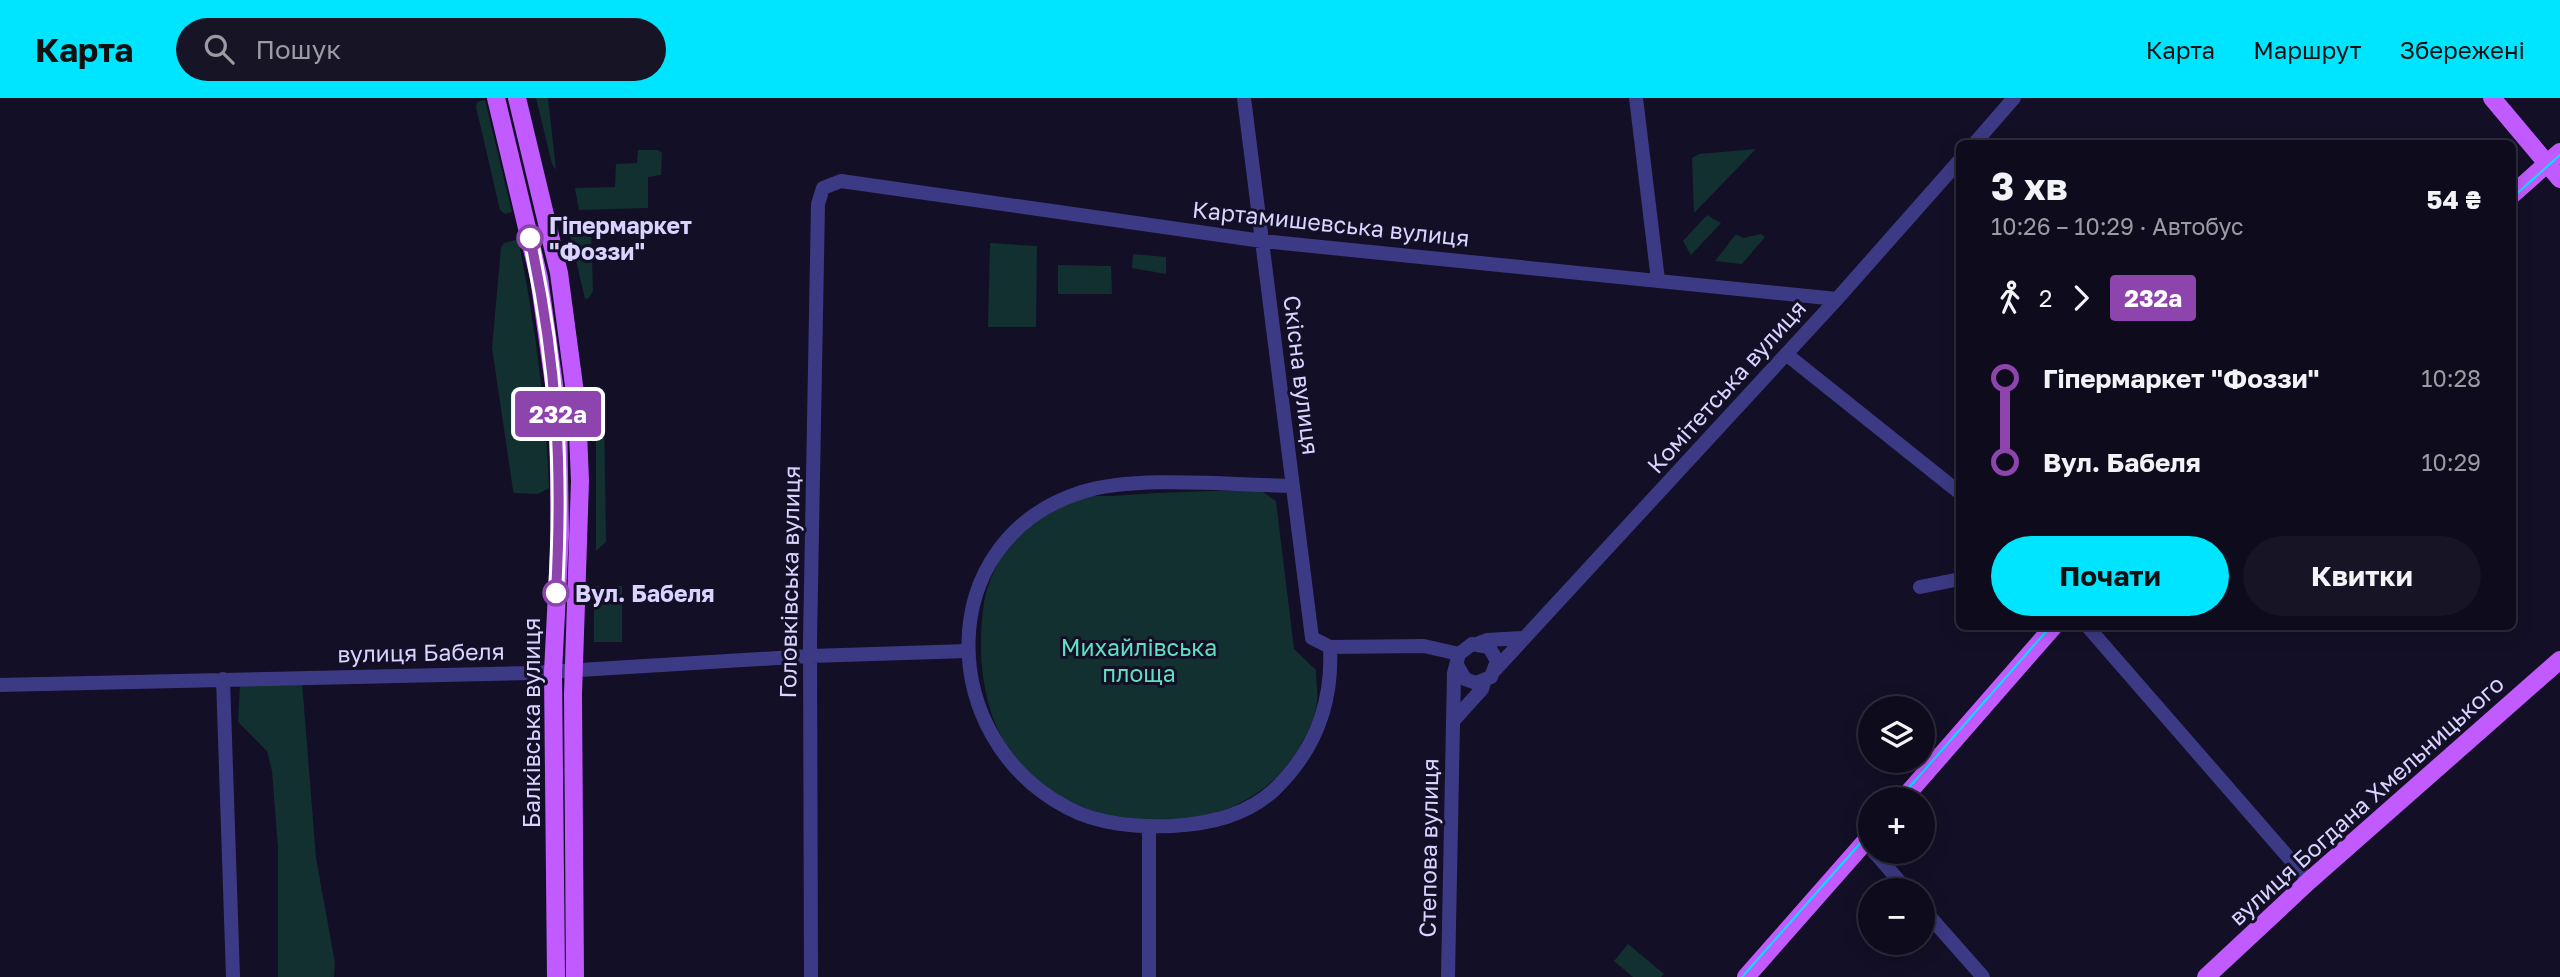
<!DOCTYPE html>
<html lang="uk">
<meta charset="utf-8">
<style>
body{margin:0;font-family:"Golos Text",sans-serif;background:#171425;color:#f1f3f6;height:100vh;display:flex;flex-direction:column;font-size:26px;white-space:nowrap}
*{box-sizing:border-box;margin:0}
p{font-size:23px;color:#9b9ba3}
.icon{flex:none;width:38px;height:38px;fill:none;stroke:currentColor;stroke-width:2;stroke-linecap:round;stroke-linejoin:round}
.map{position:relative;flex:1;overflow:hidden}
.side{position:absolute;left:1956px;top:42px;width:560px;height:490px;display:flex;flex-direction:column;background:#0e0b1c;border-radius:10px;box-shadow:0 4px 18px #0003,0 0 0 2px #2e2b3b}
.side>*{flex:none}
.badge{padding:0 14px;border-radius:5px;font-size:24px;line-height:46px}
.tools{position:absolute;left:1858px;top:598px;display:grid;gap:14px}
.tools a{display:grid;place-items:center;width:77px;height:77px;border-radius:50%;background:#0e0b1c;box-shadow:0 4px 18px #0003,0 0 0 2px #2e2b3b;font-size:35px}
.map>.badge{position:absolute;translate:-50% -50%;box-shadow:0 0 0 4px #fff}
.legs{display:flex;align-items:center;gap:10px;height:77px;padding:0 35px;font-size:23px}
.legs p{margin-inline-start:auto}
.summary{display:flex;align-items:center;justify-content:space-between;height:119px;padding:0 35px}
h1{font-size:38px;font-weight:700;line-height:52px}
.action{display:flex;gap:14px;margin-top:auto;padding:14px 35px}
.action a{flex:1;height:80px;border-radius:42px;background:#00e5ff;color:#111;font-size:28px;font-weight:700;line-height:80px;text-align:center}
.action a+a{background:#171425;color:#f1f3f6}
ul{padding:0 35px;list-style:none}
li{display:flex;align-items:center;gap:24px;height:84px;font-size:26px}
li i{display:grid;place-items:center;width:10px;height:100%;margin:0 9px;background:currentColor}
li i::after{content:'';width:18px;height:18px;margin:-9px;border:5px solid;border-radius:50%;background:#0e0b1c}
li p{margin-inline-start:auto}
li:first-child i{background:linear-gradient(#0000 50%,currentColor 0)}
li:last-child i{background:linear-gradient(currentColor 50%,#0000 0)}
header{display:flex;align-items:center;gap:42px;box-sizing:border-box;height:98px;padding:0 35px;background:#00e5ff;color:#111}
header strong{font-size:33px}
nav{display:flex;gap:38px;margin-inline-start:auto;font-size:24px}
.search{width:490px;height:63px;background:#171425;display:flex;align-items:center;gap:18px;box-sizing:border-box;padding:0 24px;border-radius:38px;color:#9b9ba3;font-size:26px}
.map>svg:first-child{display:block}
</style>
<header>
<strong>Карта</strong>
<div class="search"><svg class="icon" aria-label="search" viewBox="0 0 24 24"><circle cx="10" cy="10" r="6"/><path d="M15 15l6 6"/></svg>Пошук</div>
<nav><a>Карта</a><a>Маршрут</a><a>Збережені</a></nav>
</header>
<div class="map">
<svg width="2560" height="879" viewBox="0 0 2560 879">
<rect width="100%" height="100%" fill="#130f26"/>
<path fill="#12302f" d="M 536,0 L 548,0 L 556,72 L 552,66 Z
M 485,2 L 512,114 L 505,116 L 500,112 L 476,9 L 477,4 Z
M 1756,51 L 1694,115 L 1692,60 L 1699,56 Z
M 638,52 L 658,52 L 662,55 L 661,77 L 648,79 L 648,110 L 579,112 L 575,90 L 615,89 L 616,66 L 637,65 Z
M 1707,117 L 1721,125 L 1691,157 L 1683,143 Z
M 587,123 L 591,127 L 593,193 L 589,200 L 585,201 L 567,124 Z
M 1736,136 L 1743,140 L 1761,136 L 1765,139 L 1742,166 L 1715,163 Z
M 516,142 L 519,145 C 535,227 546,307 549,390 L 538,396 L 514,395 L 513,392 L 492,250 L 501,149 L 504,145 Z
M 990,145 L 1037,148 L 1036,229 L 988,229 Z
M 1133,156 L 1166,159 L 1166,176 L 1132,170 Z
M 1058,167 L 1111,168 L 1112,196 L 1058,196 Z
M 604,311 L 606,444 L 596,453 L 596,313 Z
M 1260,392 L 1276,403 L 1294,551 L 1316,572 C 1316,582 1318,593 1317,604 C 1315,620 1308,634 1300,648 C 1245,748 1082,746 1014,658 C 983,618 977,562 983,512 C 988,465 1025,418 1070,401 C 1082,397 1099,398 1112,398 C 1161,394 1211,393 1260,392 Z
M 594,488 L 622,488 L 622,544 L 594,544 Z
M 302,584 L 316,760 L 335,865 L 334,879 L 278,879 L 278,750 L 272,673 L 267,653 L 238,624 L 240,586 Z
M 1628,846 L 1664,876 L 1661,879 L 1633,879 L 1614,863 Z"/>
<g fill="none" stroke-linecap="round" stroke-linejoin="round">
<path stroke="#3d3a85" stroke-width="14" d="M 1244,0 L 1312,540 L 1330,549 L 1424,548 L 1459,556
M 1636,0 L 1658,182
M 1974,46 L 2014,0
M 1786,256 L 1960,395
M 1293,388 C 1235,387 1135,377 1082,394 C 930,442 936,642 1068,710 C 1100,727 1137,729 1172,728 C 1209,726 1246,718 1274,692 C 1315,653 1333,605 1330,549
M 1920,489 L 1960,481
M 2087,528 L 2309,783
M 1479,545 L 1487,542 L 1522,540
M 1495,572 L 1837,201 L 1960,62
M 223,581 L 233,879
M 0,587 L 530,575 L 810,558 L 968,553
M 1454,622 L 1482,591 L 1484,584
M 1149,729 L 1149,879
M 1874,754 L 1908,793
M 1923,811 L 1983,879
M 811,879 L 810,543 L 818,106 L 823,90 L 841,83 L 1262,143 L 1837,201
M 1448,879 L 1454,575 L 1459,556 L 1472,546 L 1489,549 L 1497,563 L 1491,579 L 1476,585 L 1465,581 L 1457,567"/>
<path stroke="#c25bff" stroke-width="18" d="M 496,0 L 539,180 L 558,315 L 560,436 L 553,574 L 556,879
M 517,0 L 559,175 L 577,310 L 580,383 L 573,596 L 575,879
M 2492,0 L 2560,81
M 2513,96 L 2560,54
M 1902,702 L 2054,528
M 1746,879 L 1871,737
M 2206,879 L 2309,783 L 2560,562"/>
<path stroke="#00e5ff" stroke-width="2" d="M 2513,99 L 2560,57
M 1898,702 L 2051,528
M 1742,879 L 1871,733"/>
</g>
<g fill="none" stroke-linecap="round" stroke-linejoin="round">
<defs>
<path id="line-1" d="M 530,140 C 557,265 563,367 556,495"/>
</defs>
<use href="#line-1" stroke="#fff" stroke-width="16"/>
<use href="#line-1" stroke="#8e44ad" stroke-width="10"/>
</g>
<g fill="#fff" stroke="#8e44ad" stroke-width="3.5">
<circle cx="530" cy="140" r="12"/>
<circle cx="556" cy="495" r="12"/>
</g>
<g text-anchor="middle" dominant-baseline="central" stroke-width="6" stroke-linejoin="round" paint-order="stroke">
<g font-size="23" fill="#d9d4ff" stroke="#130f26">
<text transform="translate(1331 125) rotate(6)">Картамишевська вулиця</text>
<text transform="translate(1302 277) rotate(83)">Cкісна вулиця</text>
<text transform="translate(1726 288) rotate(-48)">Комітетська вулиця</text>
<text transform="translate(789 484) rotate(-89)">Головківська вулиця</text>
<text transform="translate(421 554) rotate(-1)">вулиця Бабеля</text>
<text transform="translate(531 625) rotate(-90)">Балківська вулиця</text>
<text transform="translate(2366 702) rotate(-42)">вулиця Богдана Хмельницького</text>
<text transform="translate(1428 750) rotate(-89)">Степова вулиця</text>
</g>
<g font-size="23" font-weight="bold" fill="#d9d4ff" stroke="#130f26" text-anchor="start">
<text x="549" y="127">Гіпермаркет<tspan x="549" dy="26">"Фоззи"</tspan></text>
<text x="575" y="495">Вул. Бабеля</text>
</g>
<g font-size="23" fill="#5fe0c0" stroke="#130f26">
<text x="1139" y="549">Михайлівська<tspan x="1139" dy="26">площа</tspan></text>
</g>
</g>
</svg>
<div class="tools">
<a><svg class="icon" aria-label="layers" viewBox="0 0 24 24"><path d="M12 4l9 5-9 5-9-5zM3 14l9 5 9-5"/></svg></a>
<a>+</a>
<a>−</a>
</div>
<b class="badge" style="left:558px;top:316px;background:#8e44ad;color:#fff">232а</b>
<section class="side">
<div class="summary"><div><h1>3 хв</h1><p>10:26 – 10:29 · Автобус</p></div><b>54 ₴</b></div>
<div class="legs"><svg class="icon" aria-label="walk" viewBox="0 0 24 24"><circle cx="13" cy="4" r="2"/><path d="M13 8l-2 6 4 7M11 14l-3 7M7 12l3-4h3l4 4"/></svg>2<svg class="icon" aria-label="forward" viewBox="0 0 24 24"><path d="M9 5l7 7-7 7"/></svg><b class="badge" style="background:#8e44ad;color:#fff">232а</b></div>
<ul>
<li><i style="color:#8e44ad"></i><b>Гіпермаркет &quot;Фоззи&quot;</b><p>10:28</p></li>
<li><i style="color:#8e44ad"></i><b>Вул. Бабеля</b><p>10:29</p></li>
</ul>
<div class="action"><a>Почати</a><a>Квитки</a></div>
</section>
</div>
